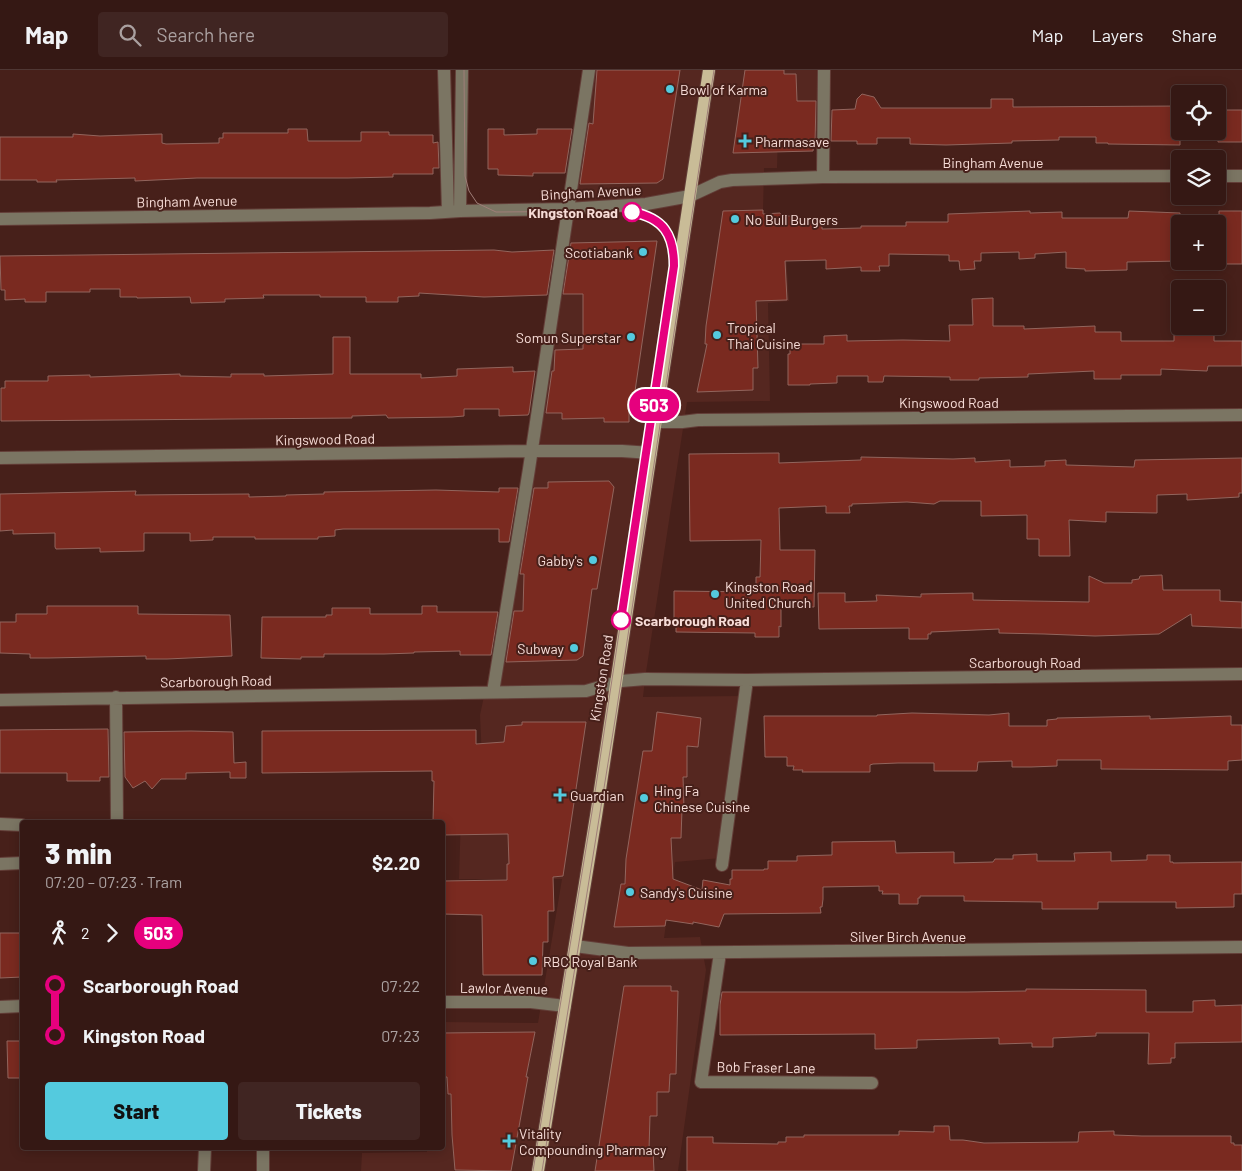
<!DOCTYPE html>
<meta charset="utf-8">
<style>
body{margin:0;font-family:Barlow,sans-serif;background:#402522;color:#f1f3f6;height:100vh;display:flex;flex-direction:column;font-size:19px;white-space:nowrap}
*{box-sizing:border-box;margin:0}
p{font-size:16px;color:#aaa0a0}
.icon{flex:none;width:28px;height:28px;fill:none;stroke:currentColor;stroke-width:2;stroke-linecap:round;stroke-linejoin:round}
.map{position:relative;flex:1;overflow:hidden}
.details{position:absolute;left:20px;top:750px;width:425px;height:330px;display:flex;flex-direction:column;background:#351814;border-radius:5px;box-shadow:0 2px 12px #0003,0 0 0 1px #4f3734}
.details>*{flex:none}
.badge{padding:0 10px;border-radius:16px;font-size:18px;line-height:32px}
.buttons{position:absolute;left:1171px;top:15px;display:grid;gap:10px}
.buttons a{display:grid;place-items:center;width:55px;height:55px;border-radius:5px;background:#351814;box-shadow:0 2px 12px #0003,0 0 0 1px #4f3734;font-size:25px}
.map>.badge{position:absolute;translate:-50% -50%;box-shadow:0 0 0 2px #fff}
.legs{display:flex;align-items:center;gap:8px;height:55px;padding:0 25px;font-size:16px}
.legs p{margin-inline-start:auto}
.summary{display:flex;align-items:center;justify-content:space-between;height:85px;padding:0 25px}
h1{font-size:28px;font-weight:800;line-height:38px}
.button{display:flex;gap:10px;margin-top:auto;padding:10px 25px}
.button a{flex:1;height:58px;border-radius:5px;background:#54cade;color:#111;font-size:20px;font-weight:800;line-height:58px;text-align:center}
.button a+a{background:#402522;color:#f1f3f6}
ul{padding:0 25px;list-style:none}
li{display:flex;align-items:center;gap:18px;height:50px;font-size:19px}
li i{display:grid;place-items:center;width:8px;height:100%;margin:0 6px;background:currentColor}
li i::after{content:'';width:12px;height:12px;margin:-6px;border:4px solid;border-radius:50%;background:#351814}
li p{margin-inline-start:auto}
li:first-child i{background:linear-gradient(#0000 50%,currentColor 0)}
li:last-child i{background:linear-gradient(currentColor 50%,#0000 0)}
header{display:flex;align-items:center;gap:30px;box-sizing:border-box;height:70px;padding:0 25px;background:#351814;border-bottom:1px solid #4f3734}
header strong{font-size:24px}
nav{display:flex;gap:28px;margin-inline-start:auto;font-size:18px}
.search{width:350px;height:45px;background:#402522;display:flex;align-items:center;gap:12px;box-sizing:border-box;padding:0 18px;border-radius:5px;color:#aaa0a0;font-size:19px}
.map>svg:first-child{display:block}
</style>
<header>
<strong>Map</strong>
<div class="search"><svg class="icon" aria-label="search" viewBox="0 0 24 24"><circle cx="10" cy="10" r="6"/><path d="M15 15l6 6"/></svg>Search here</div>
<nav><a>Map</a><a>Layers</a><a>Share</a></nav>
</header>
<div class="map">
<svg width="1242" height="1101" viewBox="0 0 1242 1101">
<rect width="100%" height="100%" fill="#47201a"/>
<path fill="#552720" d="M 585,0 L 824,0 L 825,61 L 778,62 L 777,98 L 764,98 L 762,183 L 786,184 L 789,231 L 768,233 L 770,331 L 687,332 L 645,609 L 643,627 L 745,626 L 721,788 L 675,792 L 664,868 L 700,867 L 706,900 L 678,1101 L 361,1101 L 362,1083 L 427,1082 L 427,1078 L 442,1078 L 443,952 L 538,953 L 562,809 L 459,809 L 462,711 L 483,711 L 480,645 L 516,476 L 555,215 L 556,170 L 571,94 Z"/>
<path fill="#7a2a20" stroke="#92655d" d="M 597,0 L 680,0 L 663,109 L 657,113 L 580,114 L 589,53 L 593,54 Z
M 745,0 L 784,0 L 784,4 L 796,4 L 797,31 L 816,31 L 815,73 L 814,73 L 813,81 L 733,83 Z
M 862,24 L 874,27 L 881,38 L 991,38 L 991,29 L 1013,29 L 1013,37 L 1180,36 L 1180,75 L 1108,74 L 1108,73 L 1096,73 L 1096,67 L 1059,67 L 1059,70 L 1012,71 L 1012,73 L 946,75 L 910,74 L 910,68 L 877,68 L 877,74 L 857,74 L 857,71 L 831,71 L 832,40 L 855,39 L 857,29 Z
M 1218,40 L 1242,40 L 1242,72 L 1218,72 Z
M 288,59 L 307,59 L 308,71 L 361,71 L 361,62 L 389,62 L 389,65 L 433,65 L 433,73 L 438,72 L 439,98 L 433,98 L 433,104 L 393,104 L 393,107 L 348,108 L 197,108 L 135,111 L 135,108 L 56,110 L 57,112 L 37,112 L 37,110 L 0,110 L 0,67 L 73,67 L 73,64 L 100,66 L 162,64 L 162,73 L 166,74 L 219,73 L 219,68 L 223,68 L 223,63 L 288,63 Z
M 488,59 L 504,59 L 504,65 L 537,64 L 537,59 L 572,59 L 565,103 L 533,103 L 533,106 L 498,105 L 498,99 L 488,99 Z
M 763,140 L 763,144 L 780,143 L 782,146 L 797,146 L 797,148 L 822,149 L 822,159 L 861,158 L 861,156 L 906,156 L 906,152 L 948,152 L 948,144 L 1030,141 L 1030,143 L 1062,142 L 1062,148 L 1128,148 L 1129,141 L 1180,143 L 1180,191 L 1127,192 L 1127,200 L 1085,201 L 1085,199 L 1066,198 L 1066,182 L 1035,184 L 1035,188 L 1019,189 L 1019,182 L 981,183 L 981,191 L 974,191 L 975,199 L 960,200 L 959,191 L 949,191 L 949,185 L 889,184 L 889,196 L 879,196 L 880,201 L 861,201 L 861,197 L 826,199 L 826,190 L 785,191 L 787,230 L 756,231 L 758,298 L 753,298 L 753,320 L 697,322 L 707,274 L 705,274 L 706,256 L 723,141 Z
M 1219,141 L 1242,141 L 1242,194 L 1219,194 Z
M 657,171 L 635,321 L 633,330 L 629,329 L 629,352 L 604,352 L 604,348 L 562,349 L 562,343 L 546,343 L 552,301 L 554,301 L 555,280 L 583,279 L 583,224 L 563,224 L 571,173 Z
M 494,180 L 512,182 L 554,180 L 547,225 L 484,227 L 419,223 L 419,226 L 398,227 L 398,232 L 366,232 L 366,227 L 320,227 L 320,225 L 263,225 L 264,228 L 225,229 L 225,232 L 191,233 L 190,227 L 137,228 L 137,227 L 120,227 L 120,219 L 90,219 L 90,222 L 46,222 L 46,232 L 25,232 L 25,229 L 5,230 L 5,220 L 1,220 L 0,186 Z
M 993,228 L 993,256 L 1024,256 L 1024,259 L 1095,256 L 1095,262 L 1121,262 L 1121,271 L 1174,271 L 1174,265 L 1214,265 L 1214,271 L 1242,271 L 1242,296 L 1208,296 L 1207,301 L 1161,299 L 1161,305 L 1121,305 L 1121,309 L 1094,309 L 1094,301 L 1028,304 L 1028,307 L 979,308 L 979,310 L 950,310 L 950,307 L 884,306 L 883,312 L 868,312 L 868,306 L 837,306 L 837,313 L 810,314 L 810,315 L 788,315 L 788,284 L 790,284 L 790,274 L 824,274 L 824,266 L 847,265 L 847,271 L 903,270 L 950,271 L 949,255 L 973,255 L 972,229 Z
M 333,267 L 350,267 L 350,304 L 421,304 L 421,308 L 457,306 L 457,299 L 513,297 L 513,302 L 535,301 L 529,343 L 528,345 L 499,346 L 499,339 L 464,339 L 464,346 L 452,347 L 388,348 L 386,345 L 352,346 L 352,348 L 1,351 L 1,318 L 5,318 L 5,311 L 48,311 L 48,306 L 90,305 L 90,307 L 180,304 L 180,306 L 231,307 L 231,304 L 264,304 L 264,306 L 333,304 Z
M 779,383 L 779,393 L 861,390 L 861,387 L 953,389 L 975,388 L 975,392 L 1010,390 L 1010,397 L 1045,396 L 1045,391 L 1066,390 L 1066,395 L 1134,397 L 1135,390 L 1242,388 L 1242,423 L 1239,423 L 1239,427 L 1187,430 L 1187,424 L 1157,425 L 1157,443 L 1106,442 L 1106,452 L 1069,450 L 1070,486 L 1039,486 L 1039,469 L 1027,469 L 1027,445 L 981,446 L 981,431 L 940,431 L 934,434 L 907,432 L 852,434 L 852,436 L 849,436 L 850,443 L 826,443 L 826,436 L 779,438 L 780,480 L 815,480 L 814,537 L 781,536 L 781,557 L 779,556 L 779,567 L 755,567 L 755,563 L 676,562 L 676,554 L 674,555 L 674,521 L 756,522 L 756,507 L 760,507 L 761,470 L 690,471 L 689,384 Z
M 609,411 L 614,417 L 597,519 L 592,519 L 583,586 L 577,590 L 506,592 L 514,541 L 523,541 L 524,504 L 520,504 L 534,418 L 548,418 L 548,412 Z
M 499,418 L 518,418 L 509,472 L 499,472 L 499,459 L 343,459 L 335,460 L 335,466 L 318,467 L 318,469 L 255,469 L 255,467 L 213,467 L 213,470 L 190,471 L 190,463 L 144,463 L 144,481 L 100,482 L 100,478 L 56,479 L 55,477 L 55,463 L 13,464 L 13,460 L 0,461 L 0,424 L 136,421 L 135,425 L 249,424 L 249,427 L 286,426 L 286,425 L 324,424 L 324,422 L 436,420 L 499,422 Z
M 1162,505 L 1163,520 L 1220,520 L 1220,531 L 1242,532 L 1242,558 L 1192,556 L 1191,544 L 1159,564 L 1095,566 L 1044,564 L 999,563 L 999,559 L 931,562 L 931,564 L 928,564 L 928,569 L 909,569 L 909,558 L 819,559 L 818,523 L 845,523 L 845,532 L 877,531 L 876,525 L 921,527 L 921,524 L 973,523 L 973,530 L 1089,532 L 1089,506 L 1104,513 L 1132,513 L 1132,510 L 1139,509 L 1140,506 Z
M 47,536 L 138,536 L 138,544 L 230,545 L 232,586 L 167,589 L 146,589 L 146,586 L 48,588 L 30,588 L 30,584 L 0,583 L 0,552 L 16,552 L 16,544 L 47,544 Z
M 422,536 L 437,536 L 437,542 L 498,542 L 491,585 L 460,585 L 460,581 L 414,582 L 414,583 L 384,584 L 324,584 L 324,587 L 301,587 L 301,589 L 261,588 L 262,547 L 326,547 L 326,545 L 332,545 L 332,538 L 370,538 L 370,544 L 422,544 Z
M 657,642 L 701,648 L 698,677 L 687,676 L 687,707 L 683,707 L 684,739 L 682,739 L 681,768 L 671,768 L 673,809 L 702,820 L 703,810 L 730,815 L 730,809 L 732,809 L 732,800 L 764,800 L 764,799 L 768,799 L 768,791 L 797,791 L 797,786 L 832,785 L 832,772 L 895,771 L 896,783 L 954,782 L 954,793 L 993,792 L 995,789 L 1013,789 L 1013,785 L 1037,784 L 1037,791 L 1075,791 L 1074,783 L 1111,782 L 1111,791 L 1147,790 L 1147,785 L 1170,785 L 1170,792 L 1173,792 L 1173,793 L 1242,792 L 1242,824 L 1234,824 L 1234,837 L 1176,838 L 1176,832 L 1098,832 L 1098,839 L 1042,839 L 1042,832 L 964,831 L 964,826 L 920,826 L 920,828 L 918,828 L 918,834 L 899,834 L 899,824 L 882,824 L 883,821 L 879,821 L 879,816 L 823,817 L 823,829 L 822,837 L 820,837 L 821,843 L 724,844 L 719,857 L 693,852 L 693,854 L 666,850 L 665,856 L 614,857 L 621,814 L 625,814 L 626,789 L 643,681 L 652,681 Z
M 912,643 L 989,645 L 1009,643 L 1009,656 L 1047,656 L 1047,650 L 1057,649 L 1057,648 L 1150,646 L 1150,649 L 1231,646 L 1231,655 L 1242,655 L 1242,690 L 1228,691 L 1228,700 L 1101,699 L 1101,690 L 1057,690 L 1057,696 L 1031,697 L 1012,697 L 1012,691 L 978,692 L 977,701 L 934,701 L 934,693 L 898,693 L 873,694 L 870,695 L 870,702 L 802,702 L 803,700 L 793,700 L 794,696 L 787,696 L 787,687 L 765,687 L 764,646 L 877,646 L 877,645 Z
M 522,652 L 586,652 L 563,806 L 553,807 L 554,841 L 548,841 L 548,872 L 543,872 L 542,905 L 483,905 L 482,845 L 442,844 L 442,811 L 507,810 L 507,794 L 509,794 L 508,764 L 442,765 L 442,752 L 433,752 L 434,711 L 432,711 L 432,701 L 262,703 L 262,661 L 476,660 L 476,674 L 504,672 L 506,656 L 522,655 Z
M 108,659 L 109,707 L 100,707 L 100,711 L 67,711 L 67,703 L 0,703 L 0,660 Z
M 191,661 L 233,662 L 234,693 L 246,692 L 246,708 L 230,708 L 230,702 L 186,703 L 186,709 L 161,709 L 152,719 L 145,711 L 133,718 L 125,707 L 124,662 Z
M 0,863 L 22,863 L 22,907 L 0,908 Z
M 624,916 L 671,916 L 671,921 L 678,921 L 676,1004 L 670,1004 L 669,1022 L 657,1022 L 657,1046 L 650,1046 L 649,1080 L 653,1081 L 654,1101 L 595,1101 Z
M 1026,919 L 1146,920 L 1146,942 L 1193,942 L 1193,931 L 1215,930 L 1215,936 L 1242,935 L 1242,972 L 1175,973 L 1175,988 L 1171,988 L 1171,993 L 1148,994 L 1149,963 L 1096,963 L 1096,966 L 1053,968 L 1053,977 L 1032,977 L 1032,973 L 999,974 L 999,968 L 917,970 L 917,978 L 875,979 L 875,964 L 720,965 L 720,935 L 722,922 L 967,922 L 1026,921 Z
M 535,962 L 526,1007 L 528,1007 L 511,1101 L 455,1100 L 452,1065 L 451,1024 L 448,1024 L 447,1007 L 445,1007 L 442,963 Z
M 7,971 L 22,971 L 22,1008 L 8,1008 Z
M 934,1056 L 949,1056 L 950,1070 L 963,1070 L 984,1073 L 1078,1072 L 1079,1062 L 1114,1061 L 1114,1065 L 1142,1066 L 1231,1066 L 1231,1073 L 1234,1073 L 1234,1075 L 1242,1075 L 1242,1101 L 687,1101 L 687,1067 L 713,1067 L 713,1073 L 778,1074 L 778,1072 L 786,1072 L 786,1067 L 804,1067 L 804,1065 L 899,1065 L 899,1061 L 934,1062 Z"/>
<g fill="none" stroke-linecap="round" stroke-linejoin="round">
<defs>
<path id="minor" d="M 444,0 L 448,142
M 1218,106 L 1242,106
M 823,107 L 824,0
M 460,141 L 462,0
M 0,149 L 430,143 L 460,141 L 567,139 L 646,134 L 690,126 L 720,112 L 732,110 L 823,107 L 1180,106
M 656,352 L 682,352 L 698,350 L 1242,345
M 0,388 L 532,381 L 622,381 L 651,383
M 493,622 L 529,399 L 589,0
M 116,627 L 117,752
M 0,630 L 586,621 L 621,611 L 645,609 L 747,610 L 1242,604
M 0,754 L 22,755
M 0,794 L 22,793
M 722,795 L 747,610
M 575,876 L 628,883 L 1242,877
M 720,883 L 701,1012 L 872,1013
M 442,932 L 531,932 L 565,936
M 0,937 L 22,936
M 263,1078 L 263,1101
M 204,1101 L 205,1078"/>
<path id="major" d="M 538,1101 L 596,746 L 709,0"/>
</defs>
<use href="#minor" stroke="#633e38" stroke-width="14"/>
<use href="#major" stroke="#633e38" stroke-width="14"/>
<use href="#minor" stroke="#7b7563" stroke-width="12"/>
<use href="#major" stroke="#c9bc97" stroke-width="12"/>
<path stroke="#9f7e78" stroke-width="1" d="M 464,0 L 465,106 L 469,121 L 477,133 L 496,142 L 622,141 L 643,144 L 652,148 L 660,154 L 673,174 L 672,212 L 592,742 L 533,1101
M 542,1101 L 616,644 L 714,0"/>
</g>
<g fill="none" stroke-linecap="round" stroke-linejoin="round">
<defs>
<path id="line-1" d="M 621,550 L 674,196 C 674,165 664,148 632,142"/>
</defs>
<use href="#line-1" stroke="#fff" stroke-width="11"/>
<use href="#line-1" stroke="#e6007e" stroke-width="8"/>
</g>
<g fill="#54cade" stroke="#47201a" stroke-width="2">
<circle cx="670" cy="19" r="5"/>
<path d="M742.5 63.5h5v5h5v5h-5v5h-5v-5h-5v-5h5z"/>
<circle cx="735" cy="149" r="5"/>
<circle cx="643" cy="182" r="5"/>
<circle cx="717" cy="265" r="5"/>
<circle cx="631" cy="267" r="5"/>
<circle cx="593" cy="490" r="5"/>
<circle cx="715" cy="524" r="5"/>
<circle cx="574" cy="578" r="5"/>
<path d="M557.5 717.5h5v5h5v5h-5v5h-5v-5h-5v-5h5z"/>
<circle cx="644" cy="728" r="5"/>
<circle cx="630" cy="822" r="5"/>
<circle cx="533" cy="891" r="5"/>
<path d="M506.5 1063.5h5v5h5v5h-5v5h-5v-5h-5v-5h5z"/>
</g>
<g fill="#fff" stroke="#e6007e" stroke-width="2.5">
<circle cx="632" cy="142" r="9"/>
<circle cx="621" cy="550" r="9"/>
</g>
<g text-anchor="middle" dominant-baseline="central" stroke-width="4" stroke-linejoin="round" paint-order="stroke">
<g font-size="14" fill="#f7dcd7" stroke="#47201a" text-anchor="start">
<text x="680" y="19">Bowl of Karma</text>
<text x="755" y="71">Pharmasave</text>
<text x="745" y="149">No Bull Burgers</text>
<text x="633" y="182" text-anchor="end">Scotiabank</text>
<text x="727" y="257">Tropical<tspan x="727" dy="16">Thai Cuisine</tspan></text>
<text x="621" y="267" text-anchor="end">Somun Superstar</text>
<text x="583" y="490" text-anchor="end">Gabby's</text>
<text x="725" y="516">Kingston Road<tspan x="725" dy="16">United Church</tspan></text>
<text x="564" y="578" text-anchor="end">Subway</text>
<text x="654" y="720">Hing Fa<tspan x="654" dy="16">Chinese Cuisine</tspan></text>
<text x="570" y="725">Guardian</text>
<text x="640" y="822">Sandy's Cuisine</text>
<text x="543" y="891">RBC Royal Bank</text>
<text x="519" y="1063">Vitality<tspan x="519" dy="16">Compounding Pharmacy</tspan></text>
</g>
<g font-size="14" fill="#f7dcd7" stroke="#47201a">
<text x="993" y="92">Bingham Avenue</text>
<text transform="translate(591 122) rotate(-3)">Bingham Avenue</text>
<text transform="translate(187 131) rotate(-1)">Bingham Avenue</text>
<text x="949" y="332">Kingswood Road</text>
<text transform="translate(325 369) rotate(-1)">Kingswood Road</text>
<text x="1025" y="592">Scarborough Road</text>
<text transform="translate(601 608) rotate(-81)">Kingston Road</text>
<text transform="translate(216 611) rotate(-1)">Scarborough Road</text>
<text x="908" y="866">Silver Birch Avenue</text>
<text transform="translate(504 918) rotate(1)">Lawlor Avenue</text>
<text transform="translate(766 997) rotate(1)">Bob Fraser Lane</text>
</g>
<g font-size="14" font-weight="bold" fill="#f7dcd7" stroke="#47201a" text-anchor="end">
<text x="618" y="142">Kingston Road</text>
<text x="635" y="550" text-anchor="start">Scarborough Road</text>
</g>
</g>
</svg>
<div class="buttons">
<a><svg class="icon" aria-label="locate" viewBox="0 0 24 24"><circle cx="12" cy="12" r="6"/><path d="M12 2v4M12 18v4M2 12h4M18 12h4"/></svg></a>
<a><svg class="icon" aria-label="layers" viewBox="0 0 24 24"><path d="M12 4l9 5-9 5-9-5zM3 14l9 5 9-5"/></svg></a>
<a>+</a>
<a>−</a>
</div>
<b class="badge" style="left:654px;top:335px;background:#e6007e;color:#fff">503</b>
<section class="details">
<div class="summary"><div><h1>3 min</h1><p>07:20 – 07:23 · Tram</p></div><b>$2.20</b></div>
<div class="legs"><svg class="icon" aria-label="walk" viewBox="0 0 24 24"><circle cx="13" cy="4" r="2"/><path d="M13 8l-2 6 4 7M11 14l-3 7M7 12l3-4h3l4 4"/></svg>2<svg class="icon" aria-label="forward" viewBox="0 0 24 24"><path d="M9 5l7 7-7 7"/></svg><b class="badge" style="background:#e6007e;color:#fff">503</b></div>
<ul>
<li><i style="color:#e6007e"></i><b>Scarborough Road</b><p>07:22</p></li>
<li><i style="color:#e6007e"></i><b>Kingston Road</b><p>07:23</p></li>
</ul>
<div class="button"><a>Start</a><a>Tickets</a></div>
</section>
</div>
